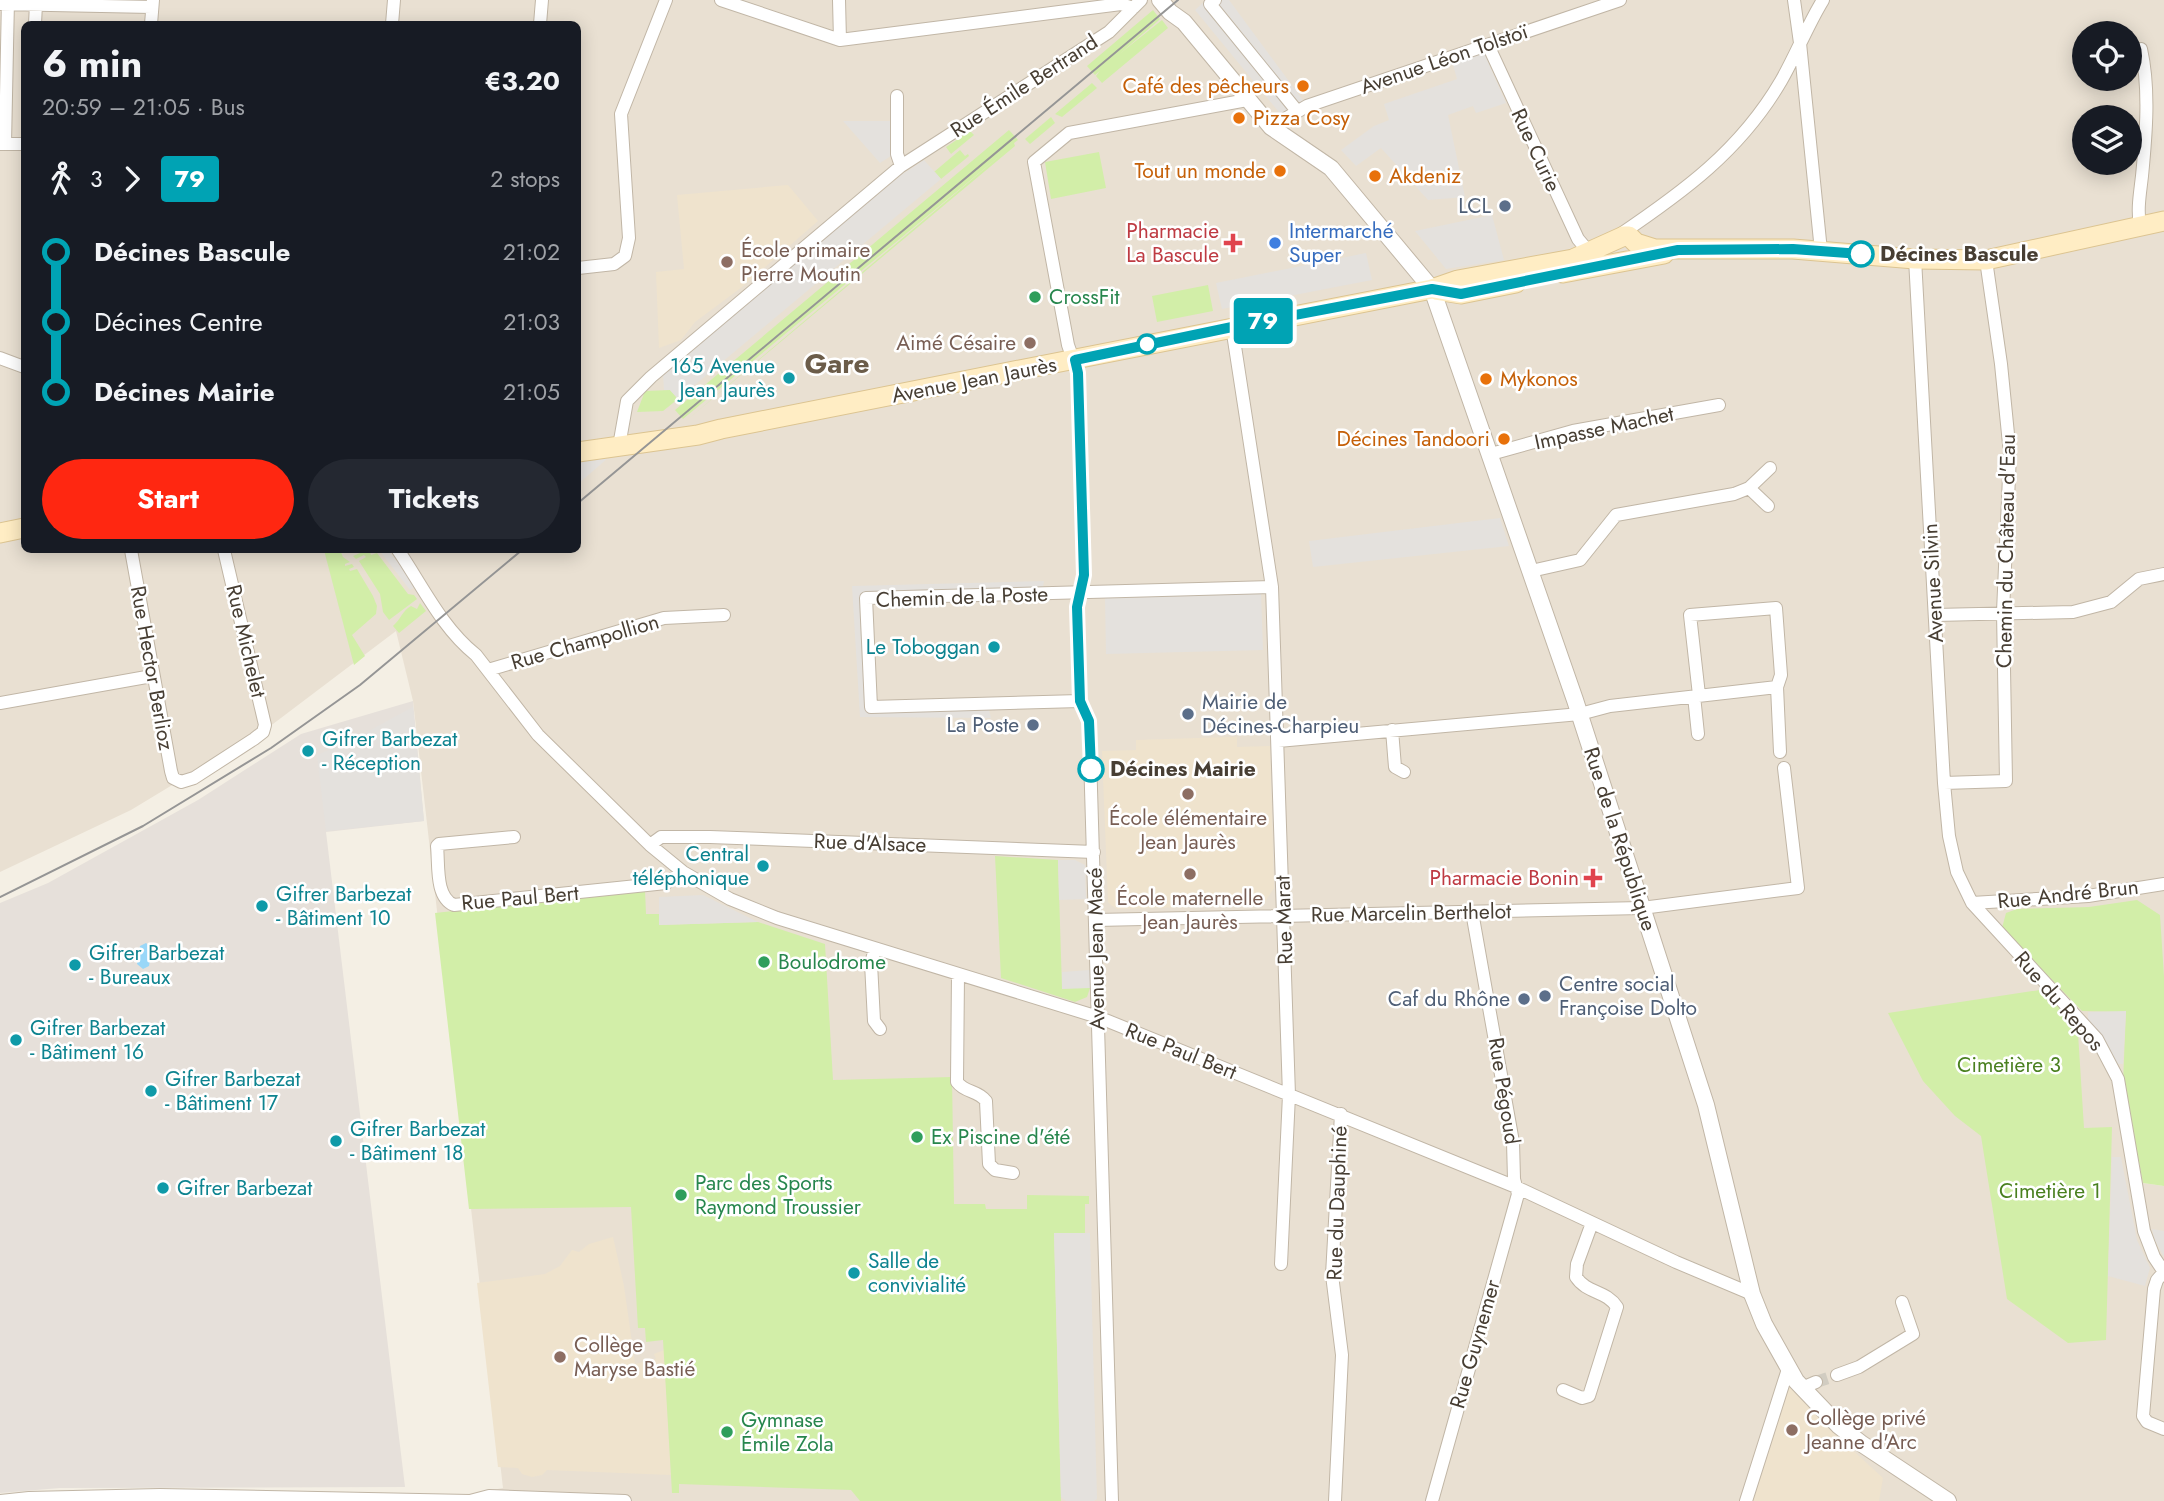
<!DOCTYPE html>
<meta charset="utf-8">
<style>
body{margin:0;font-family:Jost,sans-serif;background:#242831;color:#f1f3f6;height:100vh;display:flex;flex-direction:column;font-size:26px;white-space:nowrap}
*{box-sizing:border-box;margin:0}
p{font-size:23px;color:#9ea1a6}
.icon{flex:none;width:38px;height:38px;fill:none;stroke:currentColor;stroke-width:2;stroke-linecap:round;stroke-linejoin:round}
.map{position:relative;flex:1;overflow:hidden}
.details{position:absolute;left:21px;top:21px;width:560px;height:532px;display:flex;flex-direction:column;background:#171b24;border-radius:10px;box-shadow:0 4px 18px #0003}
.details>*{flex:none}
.badge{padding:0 14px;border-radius:5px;font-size:24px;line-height:46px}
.controls{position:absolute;left:2072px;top:21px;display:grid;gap:14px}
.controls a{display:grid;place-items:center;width:70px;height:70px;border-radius:50%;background:#171b24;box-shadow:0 4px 18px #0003;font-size:35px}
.map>.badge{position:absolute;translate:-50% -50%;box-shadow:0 0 0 4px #fff}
.legs{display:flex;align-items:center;gap:10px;height:77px;padding:0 21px;font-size:23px}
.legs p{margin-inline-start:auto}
.overview{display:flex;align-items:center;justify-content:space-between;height:119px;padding:0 21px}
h1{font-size:38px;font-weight:700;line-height:52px}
.cta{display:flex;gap:14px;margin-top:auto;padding:14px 21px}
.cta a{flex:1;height:80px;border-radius:42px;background:#ff2711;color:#fff;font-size:28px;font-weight:700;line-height:80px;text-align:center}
.cta a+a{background:#242831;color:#f1f3f6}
ul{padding:0 21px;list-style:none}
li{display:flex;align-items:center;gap:24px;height:70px;font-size:26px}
li i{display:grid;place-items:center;width:10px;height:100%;margin:0 9px;background:currentColor}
li i::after{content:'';width:18px;height:18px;margin:-9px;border:5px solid;border-radius:50%;background:#171b24}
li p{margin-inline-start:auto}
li:first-child i{background:linear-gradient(#0000 50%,currentColor 0)}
li:last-child i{background:linear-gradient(currentColor 50%,#0000 0)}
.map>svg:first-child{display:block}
</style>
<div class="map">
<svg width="2164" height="1501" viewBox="0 0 2164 1501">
<rect width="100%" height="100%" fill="#f4efe4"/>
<path fill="#e9e0d2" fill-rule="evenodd" d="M 0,0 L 2164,0 L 2164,1011 L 2143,1183 L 2164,1186 L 2164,1501 L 460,1501 L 460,1496 L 503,1488 L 413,701 L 396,631 L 273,724 L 131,810 L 0,872 ZM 24,24 L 578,24 L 578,550 L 24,550 ZM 2084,33 L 2130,33 L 2130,79 L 2084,79 ZM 2084,117 L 2130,117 L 2130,163 L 2084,163 Z"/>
<path fill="#e6e0da" d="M 413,701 L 424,821 L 326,832 L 405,1487 L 60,1488 L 0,1493 L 0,903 L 48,883 L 198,800 L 301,734 Z"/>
<path fill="#efe3cd" d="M 788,185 L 818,221 L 742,287 L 695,322 L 681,340 L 659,348 L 656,272 L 684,269 L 677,195 Z
M 1228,737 L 1237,737 L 1237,747 L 1270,746 L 1274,888 L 1263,905 L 1195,907 L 1195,904 L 1187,904 L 1187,907 L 1117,909 L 1111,905 L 1108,902 L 1102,751 L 1136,750 L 1136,740 Z
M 613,1237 L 624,1286 L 635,1364 L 656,1359 L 654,1354 L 664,1350 L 671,1475 L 547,1470 L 542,1475 L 532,1477 L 522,1474 L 518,1468 L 498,1467 L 477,1283 L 545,1274 L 560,1266 L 572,1250 L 579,1252 L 589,1244 Z
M 1789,1384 L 1823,1423 L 1883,1478 L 1879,1501 L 1751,1501 Z"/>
<path fill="#d2eea8" d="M 1153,10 L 1160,19 L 1158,21 L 1095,75 L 1087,66 Z
M 1162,20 L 1168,28 L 1102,83 L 1096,76 L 1102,68 Z
M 1092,83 L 1097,88 L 1062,117 L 1055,114 Z
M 1051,117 L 1055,123 L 1030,144 L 1025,139 Z
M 1009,130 L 1018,140 L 1014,143 L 1015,146 L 686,421 L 1008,149 L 683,419 L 675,410 Z
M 970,131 L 974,135 L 951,154 L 946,147 Z
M 960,150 L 965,156 L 968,154 L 969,156 L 941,179 L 935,172 L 928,177 Z
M 1099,152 L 1106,188 L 1051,199 L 1045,162 Z
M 1208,285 L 1213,311 L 1157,322 L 1152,296 Z
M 670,390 L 678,399 L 663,411 L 637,412 L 645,391 Z
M 324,550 L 340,550 L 343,557 L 350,562 L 345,564 L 345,566 L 352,564 L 354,567 L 349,569 L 350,571 L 357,569 L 373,596 L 377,606 L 376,614 L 352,635 L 365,656 L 354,665 Z
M 367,550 L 374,550 L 370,552 L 371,555 L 377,553 L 408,594 L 414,595 L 417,599 L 389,620 L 383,612 L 380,594 L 359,561 L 366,557 L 364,555 L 356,559 L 353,556 Z
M 420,603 L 426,611 L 399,633 L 393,626 C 401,619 402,611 411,606 L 417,609 Z
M 995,856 L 1058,860 L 1062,988 L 1090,988 L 1087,997 L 1075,1002 L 1001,978 Z
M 645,890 L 646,914 L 659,914 L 659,925 L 758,922 L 825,944 L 833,1080 L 952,1077 L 954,1204 L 985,1204 L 986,1209 L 1027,1209 L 1027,1195 L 1089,1196 L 1089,1204 L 1085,1204 L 1085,1233 L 1054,1233 L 1061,1501 L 860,1501 L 851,1490 L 679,1484 L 679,1493 L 672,1493 L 663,1340 L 646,1342 L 645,1328 L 638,1328 L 631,1207 L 469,1209 L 435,913 Z
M 2137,900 L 2160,915 L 2164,977 L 2164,1186 L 2143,1183 L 2123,1082 L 2126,1012 L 2082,1011 L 2002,928 L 2006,913 L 2017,909 L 2089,907 Z
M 2046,989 L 2078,1033 L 2084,1128 L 2112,1127 L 2106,1340 L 2068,1343 L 2007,1299 L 1981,1136 L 1955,1116 L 1923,1081 L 1888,1013 Z"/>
<path fill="#e4e1dd" d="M 1206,0 L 1229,0 L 1305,103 L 1283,117 L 1195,10 Z
M 1483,51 L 1506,103 L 1476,113 L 1473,106 L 1448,115 L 1465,197 L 1428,200 L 1381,148 L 1356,166 L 1341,150 L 1374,126 L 1389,120 L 1384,104 L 1457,79 L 1452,61 Z
M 843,121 L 894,121 L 894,154 L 880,163 Z
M 924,160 L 941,179 L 678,399 L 670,390 L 664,390 L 663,374 L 901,175 Z
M 1492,215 L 1504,260 L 1446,269 L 1415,231 Z
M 1366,253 L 1372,280 L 1222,309 L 1216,283 Z
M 609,457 L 593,471 L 578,484 L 578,461 Z
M 1500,518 L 1509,546 L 1313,567 L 1309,541 Z
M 379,550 L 388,550 L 416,586 L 410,590 Z
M 1044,581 L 1042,592 L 865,595 L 868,711 L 989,710 L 991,718 L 860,717 L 852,586 Z
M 1261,593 L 1263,650 L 1106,654 L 1105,598 Z
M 413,707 L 424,821 L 326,831 L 317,755 L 352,740 Z
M 1058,860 L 1075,860 L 1085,865 L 1086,899 L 1059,900 Z
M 703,895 L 758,922 L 659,925 L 659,897 Z
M 1090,970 L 1090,988 L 1062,989 L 1062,972 Z
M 2126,1011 L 2123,1064 L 2115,1064 L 2088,1019 L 2088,1012 Z
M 2112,1157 L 2121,1157 L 2137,1240 L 2150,1268 L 2145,1286 L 2108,1276 Z
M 2152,1229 L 2164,1231 L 2164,1257 L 2155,1241 Z
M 1054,1233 L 1090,1233 L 1097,1499 L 1094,1501 L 1066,1501 L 1061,1497 Z"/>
<path fill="#99d7f8" d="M 146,943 L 152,948 L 149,966 L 143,969 L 137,964 L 140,946 Z"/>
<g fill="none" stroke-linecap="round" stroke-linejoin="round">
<path stroke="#d1ccc1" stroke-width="12" stroke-dasharray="12 6" stroke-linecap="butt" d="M 1816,1382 L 1837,1375"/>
<defs>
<path id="minor" d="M 721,0 L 840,40 L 1121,4 L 1133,8
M 839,0 L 840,40
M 1215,0 L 1210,4 L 1297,111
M 1794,0 L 1800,43 L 1821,251
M 0,4 L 152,7
M 35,24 L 36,4
M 151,24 L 153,0
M 392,24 L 394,0
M 540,24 L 542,0
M 1488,45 L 1578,239 L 1589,252
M 897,96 L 897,154 L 901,166
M 1271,127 L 1307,106 L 1620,0
M 0,144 L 24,144
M 5,144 L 8,0
M 2140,226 C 2137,209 2140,194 2142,176 C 2146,135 2150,89 2141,49
M 1618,236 C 1683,192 1740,151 1781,81 C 1796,55 1807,26 1823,0
M 1915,259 L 1944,783 L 1949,836 L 1957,872 L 1972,903 L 2097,1039 L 2118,1079 L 2144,1231 L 2154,1257 L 2164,1272
M 578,268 L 614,264 L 625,256 L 629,238 L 621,114 L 666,0
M 1232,327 L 1272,587 L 1289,1095 L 1281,1264
M 0,358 L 24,367
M 619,446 L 627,401 L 651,377 L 901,166 L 1109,32 L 1141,0
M 1491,454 L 1573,431 L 1719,405
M 1749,488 L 1768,506
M 131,550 L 171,771 L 173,778 L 181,782 L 194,778 L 254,739 L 263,732 L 265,725 L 224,550
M 398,550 C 422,585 441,627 476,655 L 538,735 L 650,845 L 683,872 L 730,899 L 777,918 L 1098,1017 L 1516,1187 L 1676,1262 L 1752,1294
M 1531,571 L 1580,560 L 1616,515 L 1734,494 L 1749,488 L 1770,468
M 1935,615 L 2073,612 L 2111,602 L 2139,579 L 2164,574
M 488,670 L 664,618 L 724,615
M 1777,687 L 1780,752
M 1694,696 L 1698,734
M 1080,701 L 871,707 L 866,598 L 1272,587
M 0,703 L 152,676
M 1392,730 L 1395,767 L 1404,772
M 1278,741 L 1580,714 L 1610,706 L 1777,687 L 1781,675 L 1776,608 L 1690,615 L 1699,695
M 1944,783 L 2006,781 L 2003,612 L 2010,454 L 2001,364 L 1986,260
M 514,837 L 439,844 L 437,846 C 439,865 435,897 454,905 L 666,883 L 683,872
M 650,845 L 661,837 L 710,837 L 1094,852
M 1972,903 L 2088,896 L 2164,884
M 1096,920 L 1642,908 L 1798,888 L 1784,768
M 875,949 L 871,963 L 874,1021 L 880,1029
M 958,975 L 957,1082 C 965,1093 978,1090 986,1101 L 989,1164 L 995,1170 L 1013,1173
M 2164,1272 L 2157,1280 L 2154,1289 L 2143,1416 L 2147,1422 L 2164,1429
M 1837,1375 L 1859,1367 L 1913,1334 L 1902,1302
M 1802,1388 L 1816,1382
M 1563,1390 L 1582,1398 L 1589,1396 L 1617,1307 C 1606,1290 1587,1294 1576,1277 L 1577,1264 L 1592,1223
M 0,1501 L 29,1498 L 160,1495 L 470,1501 L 489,1496 L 625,1501
M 1112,1501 L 1089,721 L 1080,701 L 1077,606 L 1084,575 L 1078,373 L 1068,345 L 1034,162 L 1069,133 L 1247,100
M 1335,1501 L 1342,1355 L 1332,1275 L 1341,1114
M 1432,1501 L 1518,1194 L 1514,1179 L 1513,1142 L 1472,912
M 1746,1501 L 1788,1369"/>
<path id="tertiary" d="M 1160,0 L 1170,12 L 1184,22 L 1271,127 L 1331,168 L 1432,289 L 1575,700 L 1706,1105 L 1752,1294 L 1764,1324 L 1796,1381 L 1839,1426 L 1862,1444 L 1948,1501"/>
<path id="secondary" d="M 1563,273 L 1664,254
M 1436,290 L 1461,294 L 1516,283
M 578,452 L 698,435 L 721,429 C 958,383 1195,334 1432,289 L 1458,280 L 1573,259 L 1624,236 L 1629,236 L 1636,243 L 1655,249 L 1793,249 L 1915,259 L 1986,260 L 2164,221
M 0,533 L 24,528"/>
</defs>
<use href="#minor" stroke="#c1b6a6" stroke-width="14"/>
<use href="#tertiary" stroke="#c1b6a6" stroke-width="18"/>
<use href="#secondary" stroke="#dcc491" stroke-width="21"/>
<use href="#minor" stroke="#fff" stroke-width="12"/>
<use href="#tertiary" stroke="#fff" stroke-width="16"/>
<use href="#secondary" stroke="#ffedc4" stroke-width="19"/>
<path stroke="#959595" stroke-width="2" d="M 578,503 L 1178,0
M 0,897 L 143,826 L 271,748 L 360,685 L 522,550"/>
</g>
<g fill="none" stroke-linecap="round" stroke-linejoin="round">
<defs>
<path id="line-1" d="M 1091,769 L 1089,721 L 1080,701 L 1077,607 L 1084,575 L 1078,373 L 1075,360 L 1232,327 L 1432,289 L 1461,294 L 1678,250 L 1793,249 L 1861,254"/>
</defs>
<use href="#line-1" stroke="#fff" stroke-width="16"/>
<use href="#line-1" stroke="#00a3b4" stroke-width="10"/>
</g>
<g fill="#e8710a" stroke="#fff" stroke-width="2.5">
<circle cx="1303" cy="86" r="7"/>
<circle cx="1239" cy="118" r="7"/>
<circle cx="1280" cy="171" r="7"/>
<circle cx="1375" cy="176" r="7"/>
<circle cx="1486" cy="379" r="7"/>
<circle cx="1504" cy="439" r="7"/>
</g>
<g fill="#5c6f8a" stroke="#fff" stroke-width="2.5">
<circle cx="1505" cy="206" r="7"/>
<circle cx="1188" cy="714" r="7"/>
<circle cx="1033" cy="725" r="7"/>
<circle cx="1545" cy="996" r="7"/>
<circle cx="1524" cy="999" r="7"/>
</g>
<g fill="#e0444e" stroke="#fff" stroke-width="2.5">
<path d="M1229.5 232.5h7v7h7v7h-7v7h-7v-7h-7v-7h7z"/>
<path d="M1589.5 867.5h7v7h7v7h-7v7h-7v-7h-7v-7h7z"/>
</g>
<circle fill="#3f7fe0" stroke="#fff" stroke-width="2.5" cx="1275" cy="243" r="7"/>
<g fill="#fff" stroke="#00a3b4" stroke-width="3.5">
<circle cx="1861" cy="254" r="12"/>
<circle cx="1147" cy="344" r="9"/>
<circle cx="1091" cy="769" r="12"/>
</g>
<g fill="#8d6e63" stroke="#fff" stroke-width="2.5">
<circle cx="727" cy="262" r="7"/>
<circle cx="1030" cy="343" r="7"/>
<circle cx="1188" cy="794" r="7"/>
<circle cx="1190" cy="874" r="7"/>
<circle cx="560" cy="1357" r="7"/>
<circle cx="1792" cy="1430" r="7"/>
</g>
<g fill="#2e9e5b" stroke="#fff" stroke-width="2.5">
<circle cx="1035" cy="297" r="7"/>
<circle cx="764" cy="962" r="7"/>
<circle cx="917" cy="1137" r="7"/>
<circle cx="681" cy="1195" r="7"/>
<circle cx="727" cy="1432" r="7"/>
</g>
<g fill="#0f9aa8" stroke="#fff" stroke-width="2.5">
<circle cx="789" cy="378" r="7"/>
<circle cx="994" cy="647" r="7"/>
<circle cx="308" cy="751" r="7"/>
<circle cx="763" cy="866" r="7"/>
<circle cx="262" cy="906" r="7"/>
<circle cx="75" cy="965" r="7"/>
<circle cx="16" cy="1040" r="7"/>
<circle cx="151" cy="1091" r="7"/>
<circle cx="336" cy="1141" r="7"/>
<circle cx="163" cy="1188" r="7"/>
<circle cx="854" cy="1273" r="7"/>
</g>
<g text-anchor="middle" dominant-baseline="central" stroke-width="5" stroke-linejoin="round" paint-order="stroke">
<g font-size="21" fill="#473e33" stroke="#fff">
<text transform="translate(1444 59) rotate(-19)">Avenue Léon Tolstoï</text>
<text transform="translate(1024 86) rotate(-33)">Rue Émile Bertrand</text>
<text transform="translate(1536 150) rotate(65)">Rue Curie</text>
<text transform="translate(974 380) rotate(-11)">Avenue Jean Jaurès</text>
<text transform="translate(1604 428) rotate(-12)">Impasse Machet</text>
<text transform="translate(2006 551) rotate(-89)">Chemin du Château d'Eau</text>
<text transform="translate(1933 583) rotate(-93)">Avenue Silvin</text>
<text transform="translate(962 597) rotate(-2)">Chemin de la Poste</text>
<text transform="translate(246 641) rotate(77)">Rue Michelet</text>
<text transform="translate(585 642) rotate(-16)">Rue Champollion</text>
<text transform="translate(152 668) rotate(80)">Rue Hector Berlioz</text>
<text transform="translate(1620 839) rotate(72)">Rue de la République</text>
<text transform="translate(870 843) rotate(2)">Rue d'Alsace</text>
<text transform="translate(2068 894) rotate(-6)">Rue André Brun</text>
<text transform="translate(520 898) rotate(-5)">Rue Paul Bert</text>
<text transform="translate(1411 913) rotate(-1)">Rue Marcelin Berthelot</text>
<text transform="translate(1284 920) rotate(-92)">Rue Marat</text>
<text transform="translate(1096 949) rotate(-91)">Avenue Jean Macé</text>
<text transform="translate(2059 1001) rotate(49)">Rue du Repos</text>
<text transform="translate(1181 1051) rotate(22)">Rue Paul Bert</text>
<text transform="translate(1504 1091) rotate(81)">Rue Pégoud</text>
<text transform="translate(1337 1203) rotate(-88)">Rue du Dauphiné</text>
<text transform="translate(1475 1344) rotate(-74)">Rue Guynemer</text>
</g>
<g font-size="21" fill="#c56008" stroke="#fff" text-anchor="end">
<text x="1289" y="86">Café des pêcheurs</text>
<text x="1253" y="118" text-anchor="start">Pizza Cosy</text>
<text x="1266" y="171">Tout un monde</text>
<text x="1389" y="176" text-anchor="start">Akdeniz</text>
<text x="1500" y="379" text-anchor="start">Mykonos</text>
<text x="1490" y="439">Décines Tandoori</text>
</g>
<g font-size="21" fill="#4e5e75" stroke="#fff" text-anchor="end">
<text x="1491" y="206">LCL</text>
<text x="1202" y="702" text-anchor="start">Mairie de<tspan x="1202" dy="24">Décines-Charpieu</tspan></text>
<text x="1019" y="725">La Poste</text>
<text x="1559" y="984" text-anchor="start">Centre social<tspan x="1559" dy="24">Françoise Dolto</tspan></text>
<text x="1510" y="999">Caf du Rhône</text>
</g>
<g font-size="21" fill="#be3a42" stroke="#fff" text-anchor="end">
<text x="1219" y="231">Pharmacie<tspan x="1219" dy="24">La Bascule</tspan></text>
<text x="1579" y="878">Pharmacie Bonin</text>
</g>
<g font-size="21" fill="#366cbe" stroke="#fff" text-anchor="start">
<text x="1289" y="231">Intermarché<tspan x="1289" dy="24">Super</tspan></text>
</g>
<g font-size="21" fill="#785e54" stroke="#fff" text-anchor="start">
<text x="741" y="250">École primaire<tspan x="741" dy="24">Pierre Moutin</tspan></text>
<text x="1016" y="343" text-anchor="end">Aimé Césaire</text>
<text x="1188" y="818" text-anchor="middle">École élémentaire<tspan x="1188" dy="24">Jean Jaurès</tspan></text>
<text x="1190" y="898" text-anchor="middle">École maternelle<tspan x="1190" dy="24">Jean Jaurès</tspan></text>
<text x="574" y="1345">Collège<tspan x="574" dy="24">Maryse Bastié</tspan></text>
<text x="1806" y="1418">Collège privé<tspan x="1806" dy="24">Jeanne d'Arc</tspan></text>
</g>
<g font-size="21" font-weight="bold" fill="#473e33" stroke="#fff" text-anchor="start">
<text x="1880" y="254">Décines Bascule</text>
<text x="1110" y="769">Décines Mairie</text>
</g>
<g font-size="21" fill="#27864d" stroke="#fff" text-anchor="start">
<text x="1049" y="297">CrossFit</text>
<text x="778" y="962">Boulodrome</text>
<text x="931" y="1137">Ex Piscine d'été</text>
<text x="695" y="1183">Parc des Sports<tspan x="695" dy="24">Raymond Troussier</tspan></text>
<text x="741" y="1420">Gymnase<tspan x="741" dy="24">Émile Zola</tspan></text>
</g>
<g font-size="21" fill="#0d838f" stroke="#fff" text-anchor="start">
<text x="775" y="366" text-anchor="end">165 Avenue<tspan x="775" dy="24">Jean Jaurès</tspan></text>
<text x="980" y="647" text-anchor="end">Le Toboggan</text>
<text x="322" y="739">Gifrer Barbezat<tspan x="322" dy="24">- Réception</tspan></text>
<text x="749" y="854" text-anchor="end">Central<tspan x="749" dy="24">téléphonique</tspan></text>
<text x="276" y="894">Gifrer Barbezat<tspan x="276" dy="24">- Bâtiment 10</tspan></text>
<text x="89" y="953">Gifrer Barbezat<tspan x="89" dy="24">- Bureaux</tspan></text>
<text x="30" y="1028">Gifrer Barbezat<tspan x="30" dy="24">- Bâtiment 16</tspan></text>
<text x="165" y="1079">Gifrer Barbezat<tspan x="165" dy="24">- Bâtiment 17</tspan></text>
<text x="350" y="1129">Gifrer Barbezat<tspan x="350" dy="24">- Bâtiment 18</tspan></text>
<text x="177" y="1188">Gifrer Barbezat</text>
<text x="868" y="1261">Salle de<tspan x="868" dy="24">convivialité</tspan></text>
</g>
<g font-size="21" fill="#4a8020" stroke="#fff">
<text x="2009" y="1065">Cimetière 3</text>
<text x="2050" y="1191">Cimetière 1</text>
</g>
<g font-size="28" font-weight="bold" fill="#6b5c49" stroke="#fff">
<text x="837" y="363">Gare</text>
</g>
</g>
</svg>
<div class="controls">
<a><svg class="icon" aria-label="locate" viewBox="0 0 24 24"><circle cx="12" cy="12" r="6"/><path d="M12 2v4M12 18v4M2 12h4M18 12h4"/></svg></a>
<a><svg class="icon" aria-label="layers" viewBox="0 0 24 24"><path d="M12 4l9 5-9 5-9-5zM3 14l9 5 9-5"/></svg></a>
</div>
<b class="badge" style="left:1263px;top:321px;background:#00a3b4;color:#fff">79</b>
<section class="details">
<div class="overview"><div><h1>6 min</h1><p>20:59 – 21:05 · Bus</p></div><b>€3.20</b></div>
<div class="legs"><svg class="icon" aria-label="walk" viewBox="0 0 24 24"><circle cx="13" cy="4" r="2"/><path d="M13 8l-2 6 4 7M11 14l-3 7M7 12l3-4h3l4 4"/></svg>3<svg class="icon" aria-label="forward" viewBox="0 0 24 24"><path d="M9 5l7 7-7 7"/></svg><b class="badge" style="background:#00a3b4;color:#fff">79</b><p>2 stops</p></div>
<ul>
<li><i style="color:#00a3b4"></i><b>Décines Bascule</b><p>21:02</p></li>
<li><i style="color:#00a3b4"></i><span>Décines Centre</span><p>21:03</p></li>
<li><i style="color:#00a3b4"></i><b>Décines Mairie</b><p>21:05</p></li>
</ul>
<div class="cta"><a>Start</a><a>Tickets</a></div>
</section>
</div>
